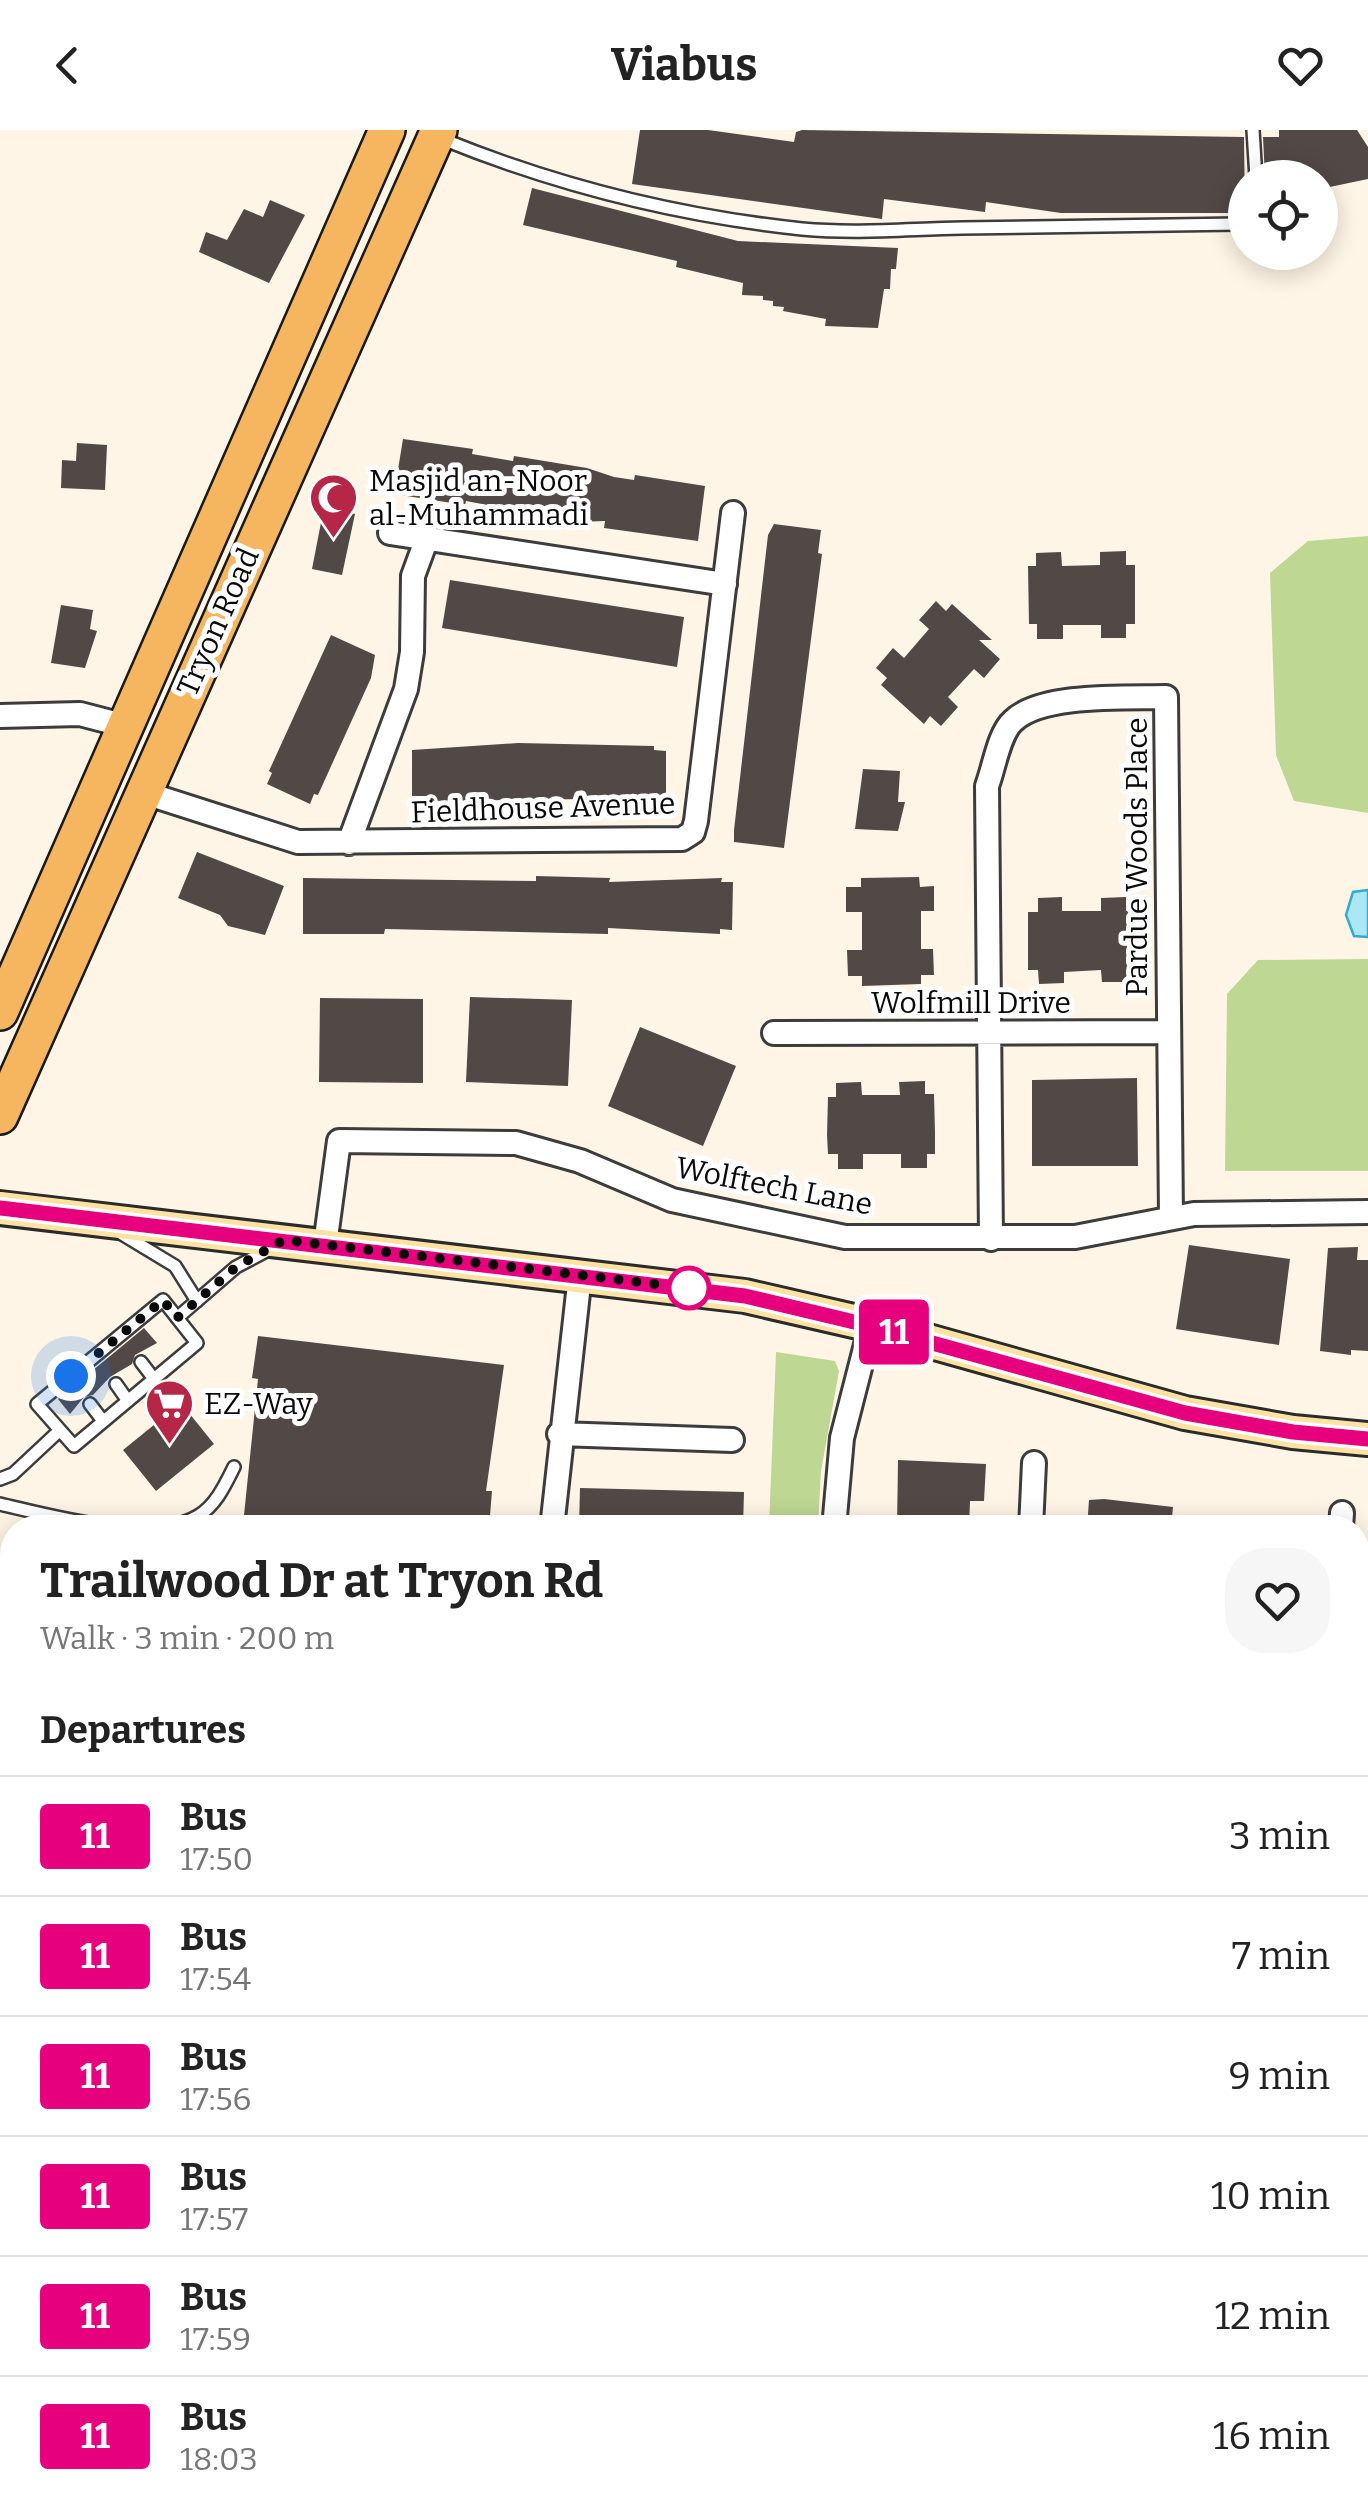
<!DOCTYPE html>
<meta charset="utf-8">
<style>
body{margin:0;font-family:Bitter,serif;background:#f6f6f6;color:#222;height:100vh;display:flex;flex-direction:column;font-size:38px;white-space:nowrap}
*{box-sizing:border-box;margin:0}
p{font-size:32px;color:#767676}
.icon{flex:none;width:55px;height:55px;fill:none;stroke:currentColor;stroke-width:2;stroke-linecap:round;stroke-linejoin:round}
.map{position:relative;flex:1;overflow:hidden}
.details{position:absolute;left:0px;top:1385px;width:1370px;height:1002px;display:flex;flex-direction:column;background:#fff;border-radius:40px 40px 0 0;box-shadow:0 5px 25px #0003}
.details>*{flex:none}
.badge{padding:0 20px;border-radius:8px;font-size:35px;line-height:65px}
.buttons{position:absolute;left:1228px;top:30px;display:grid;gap:20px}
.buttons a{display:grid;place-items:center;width:110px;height:110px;border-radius:50%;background:#fff;box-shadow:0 5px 25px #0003;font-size:50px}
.you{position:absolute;width:50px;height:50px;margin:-25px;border:8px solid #fff;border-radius:50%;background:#1a73e8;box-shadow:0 0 0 15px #1a73e833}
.map>.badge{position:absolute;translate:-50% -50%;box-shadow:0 0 0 5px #fff}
h2{padding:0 40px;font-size:38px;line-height:90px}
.round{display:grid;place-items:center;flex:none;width:105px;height:105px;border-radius:40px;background:#f6f6f6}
.head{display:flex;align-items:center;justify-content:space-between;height:170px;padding:0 40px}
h1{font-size:48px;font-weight:700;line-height:75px}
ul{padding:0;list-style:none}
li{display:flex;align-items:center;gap:30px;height:120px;padding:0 40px;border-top:2px solid #e0e0e0}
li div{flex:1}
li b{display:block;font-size:38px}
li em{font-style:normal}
li .badge{min-width:110px;font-weight:700;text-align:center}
header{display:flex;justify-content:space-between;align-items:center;height:130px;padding:0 40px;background:#fff;font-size:45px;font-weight:700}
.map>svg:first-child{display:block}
</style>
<header><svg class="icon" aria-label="back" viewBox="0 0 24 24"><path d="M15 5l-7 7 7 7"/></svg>Viabus<svg class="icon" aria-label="heart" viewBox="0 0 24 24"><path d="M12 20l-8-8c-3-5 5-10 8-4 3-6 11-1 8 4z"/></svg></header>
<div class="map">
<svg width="1368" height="2386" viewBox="0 0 1368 2386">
<rect width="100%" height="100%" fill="#fff5e6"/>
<path fill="#d7e7b2" d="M 331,2375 L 388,2375 L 395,2386 L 317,2386 Z"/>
<path fill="#bed792" d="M 1368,406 L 1368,683 L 1294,671 L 1276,625 L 1270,443 L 1308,411 Z
M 1368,829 L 1368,1041 L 1225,1041 L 1227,864 L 1258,830 Z
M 776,1222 L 835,1231 L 839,1241 L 821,1341 L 818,1397 L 769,1397 Z
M 0,1612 L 12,1612 L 12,1648 L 0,1658 Z
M 1368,1760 L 1368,1811 L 1358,1810 L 1358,1761 Z
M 192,2375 L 331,2375 L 317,2386 L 175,2386 Z
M 585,2375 L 805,2375 L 805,2386 L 568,2386 Z"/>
<path fill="#ace7f4" stroke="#35aaca" stroke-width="2.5" d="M 1368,760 L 1368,807 L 1354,806 L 1346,785 L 1353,762 Z"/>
<path fill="#524846" d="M 640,0 L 708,0 L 794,12 L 796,2 L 802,0 L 1244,7 L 1245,83 L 1061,83 L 986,72 L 985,82 L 884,69 L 882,89 L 632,54 Z
M 1279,0 L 1357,0 L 1368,17 L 1368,49 L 1320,59 L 1320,48 L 1265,48 L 1263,7 L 1279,7 Z
M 532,58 L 738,111 L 898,118 L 896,139 L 891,139 L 890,159 L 884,159 L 878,198 L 825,196 L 826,189 L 783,181 L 784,177 L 773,176 L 773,171 L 763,170 L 763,166 L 742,165 L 743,153 L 676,137 L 677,131 L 523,95 Z
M 270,70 L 305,85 L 269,153 L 199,122 L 206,102 L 227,110 L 244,79 L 263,87 Z
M 403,309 L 473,319 L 472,324 L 513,331 L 514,326 L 587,338 L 614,347 L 634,350 L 635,345 L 705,356 L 698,411 L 604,398 L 605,391 L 577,392 L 466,371 L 465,375 L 394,364 Z
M 77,313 L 107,315 L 105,360 L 61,358 L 62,330 L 76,331 Z
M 324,377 L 355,384 L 342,445 L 312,439 Z
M 774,394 L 821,400 L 818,423 L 822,424 L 784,718 L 734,712 L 734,700 L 768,405 Z
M 1126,421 L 1126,435 L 1135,435 L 1135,494 L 1126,494 L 1126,508 L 1101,508 L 1101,495 L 1063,495 L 1063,509 L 1037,509 L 1037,494 L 1029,494 L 1028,436 L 1036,436 L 1036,423 L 1061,422 L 1062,436 L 1100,435 L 1100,422 Z
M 450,450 L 684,487 L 677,537 L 442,498 Z
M 936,471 L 946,481 L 952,474 L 992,510 L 979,510 L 1000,529 L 984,548 L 974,539 L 948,567 L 958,577 L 941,596 L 930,586 L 924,594 L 881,555 L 887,548 L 876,538 L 893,518 L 904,528 L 929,499 L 919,490 Z
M 61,475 L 93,480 L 90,499 L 97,501 L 85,538 L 51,533 Z
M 331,505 L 375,525 L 371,548 L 318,665 L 314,664 L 310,674 L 267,654 L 272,643 L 269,641 Z
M 518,613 L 654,616 L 654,620 L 666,621 L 666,668 L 423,671 L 423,666 L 412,666 L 412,620 Z
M 863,639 L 900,641 L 898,672 L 905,672 L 898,701 L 855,699 Z
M 197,722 L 284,756 L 265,805 L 228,796 L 220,785 L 178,768 Z
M 536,746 L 610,748 L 609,752 L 722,748 L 721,752 L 733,752 L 732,800 L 720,799 L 720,804 L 608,798 L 608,804 L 385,799 L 384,804 L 303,804 L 303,748 L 536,751 Z
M 919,747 L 920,757 L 934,756 L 934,781 L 921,781 L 921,819 L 933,819 L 934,845 L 921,845 L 921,854 L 862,856 L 862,846 L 848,846 L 847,820 L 862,820 L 862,782 L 846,782 L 846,757 L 861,757 L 861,748 Z
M 1062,767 L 1062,781 L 1101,781 L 1101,768 L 1126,767 L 1126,781 L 1137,780 L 1136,839 L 1128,839 L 1128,852 L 1102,852 L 1101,840 L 1064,842 L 1064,853 L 1039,854 L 1038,840 L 1028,840 L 1028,782 L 1038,782 L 1038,768 Z
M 470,867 L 572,870 L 568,956 L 466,952 Z
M 320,868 L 423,869 L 423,953 L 319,952 Z
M 640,897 L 736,936 L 703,1016 L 608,976 Z
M 1137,948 L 1138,1036 L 1032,1036 L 1032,950 Z
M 925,951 L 925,964 L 934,964 L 935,1002 L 935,1024 L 927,1024 L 927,1038 L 901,1038 L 901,1024 L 863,1024 L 863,1039 L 838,1039 L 838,1024 L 828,1024 L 827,1005 L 828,967 L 836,967 L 836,953 L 861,952 L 862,965 L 900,965 L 899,952 Z
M 1189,1115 L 1290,1129 L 1279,1215 L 1176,1199 Z
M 1358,1117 L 1357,1130 L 1368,1130 L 1368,1221 L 1351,1220 L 1351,1225 L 1320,1221 L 1328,1118 Z
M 144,1198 L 157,1213 L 135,1225 L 132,1234 L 110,1247 L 93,1265 L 84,1267 L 70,1284 L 58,1269 Z
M 258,1206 L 504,1235 L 486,1361 L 492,1361 L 489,1398 L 404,1398 L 244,1385 L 258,1249 L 252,1248 Z
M 181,1273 L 214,1314 L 156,1361 L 123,1320 Z
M 898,1330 L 986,1334 L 984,1371 L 970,1371 L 969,1398 L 897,1398 Z
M 580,1358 L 744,1362 L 743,1398 L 579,1398 Z
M 1104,1369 L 1173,1377 L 1171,1398 L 1087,1398 L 1089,1370 Z"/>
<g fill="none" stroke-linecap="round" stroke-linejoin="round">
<defs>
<path id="lane" d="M 1253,0 L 1256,48
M 440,8 C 555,55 679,86 802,99 C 857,104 908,99 962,98 C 1057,97 1151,96 1245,94
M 122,1104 L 175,1136 L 197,1171
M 163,1170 L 197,1213 L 74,1316 L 37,1274 Z
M 177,1188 L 236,1137 L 272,1118
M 141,1232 L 154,1249
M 116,1254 L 128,1271
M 90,1274 L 103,1291
M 0,1349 L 13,1344 L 59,1301
M 0,1374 C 52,1386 150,1414 198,1386 C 216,1375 225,1355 234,1337
M 350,2386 L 367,2375"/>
<path id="street" d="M 390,403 L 725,454
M 0,586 L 80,584 L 126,596
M 142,662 L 298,712 L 682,709 L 693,702 L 696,691 L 733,383
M 349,713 L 406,559 L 412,522 L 413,446 L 427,408
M 774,903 L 1168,902
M 991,1109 L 987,656 C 994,638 999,603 1013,591 C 1041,563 1128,568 1166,567 L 1171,1088
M 325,1115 L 339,1011 L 516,1013 L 580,1031 L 672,1070 L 845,1107 L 1075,1107 L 1194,1084 L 1368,1082
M 559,1304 L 732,1310
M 552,1398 L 580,1145
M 834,1398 L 842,1308 L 871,1195
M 1031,1398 L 1034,1333
M 1341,1398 L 1342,1383
M 1358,1750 L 1368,1749
M 1358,1908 L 1368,1911
M 0,2009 L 12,2006
M 1359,2366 L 1368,2315"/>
<path id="secondary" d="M 0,1078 L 745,1166 L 871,1195 L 1185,1283 L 1293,1302 L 1368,1309"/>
<path id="primary" d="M 0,882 L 387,0
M 0,986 L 439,0"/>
</defs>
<use href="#lane" stroke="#3c3c3c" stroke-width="16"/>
<use href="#street" stroke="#3c3c3c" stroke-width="28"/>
<use href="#secondary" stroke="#2b2b2b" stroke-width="38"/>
<use href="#primary" stroke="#1a1a1a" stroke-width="40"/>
<use href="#lane" stroke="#fff" stroke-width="11"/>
<use href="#street" stroke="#fff" stroke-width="22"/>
<use href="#secondary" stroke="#fee2a2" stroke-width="32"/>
<use href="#primary" stroke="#f6b55f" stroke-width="35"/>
</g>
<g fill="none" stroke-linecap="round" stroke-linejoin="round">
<defs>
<path id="line" d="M 0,1078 L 745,1166 L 871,1196 L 1185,1283 L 1293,1302 L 1368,1309"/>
</defs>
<use href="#line" stroke="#fff" stroke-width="22"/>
<use href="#line" stroke="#e6007e" stroke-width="15"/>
<path stroke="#090909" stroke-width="10" stroke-dasharray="0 18" d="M 71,1246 L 163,1170 L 177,1188 L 236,1137 L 284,1110 L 689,1158"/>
</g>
<defs>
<symbol id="mosque-pin" viewBox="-11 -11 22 30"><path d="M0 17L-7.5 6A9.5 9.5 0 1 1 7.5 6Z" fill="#b52647" stroke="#fff"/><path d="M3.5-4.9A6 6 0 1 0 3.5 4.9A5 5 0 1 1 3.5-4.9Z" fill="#fff"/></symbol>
<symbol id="supermarket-pin" viewBox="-11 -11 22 30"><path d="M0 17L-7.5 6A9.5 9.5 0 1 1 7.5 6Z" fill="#b52647" stroke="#fff"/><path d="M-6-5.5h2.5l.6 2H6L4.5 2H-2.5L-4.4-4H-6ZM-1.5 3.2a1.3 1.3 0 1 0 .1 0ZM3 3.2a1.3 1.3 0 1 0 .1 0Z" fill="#fff"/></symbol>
</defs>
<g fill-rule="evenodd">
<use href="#mosque-pin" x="306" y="340" width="55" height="75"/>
<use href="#supermarket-pin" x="142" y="1246" width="55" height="75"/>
</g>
<circle fill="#fff" stroke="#e6007e" stroke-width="5" cx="689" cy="1158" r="20"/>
<g text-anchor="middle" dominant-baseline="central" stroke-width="10" stroke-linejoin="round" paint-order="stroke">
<g font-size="30" fill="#090909" stroke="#fff" text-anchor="start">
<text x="369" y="351">Masjid an-Noor<tspan x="369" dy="34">al-Muhammadi</tspan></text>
<text x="204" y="1274">EZ-Way</text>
</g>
<g font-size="30" fill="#090909" stroke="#fff">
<text transform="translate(218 492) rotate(-66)">Tryon Road</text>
<text transform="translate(543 678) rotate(-2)">Fieldhouse Avenue</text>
<text transform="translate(1137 727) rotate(-90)">Pardue Woods Place</text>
<text x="971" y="873">Wolfmill Drive</text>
<text transform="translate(774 1056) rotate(11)">Wolftech Lane</text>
</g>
</g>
</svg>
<div class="buttons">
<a><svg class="icon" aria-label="locate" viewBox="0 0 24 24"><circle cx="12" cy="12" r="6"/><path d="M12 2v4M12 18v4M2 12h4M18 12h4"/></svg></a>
</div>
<div class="you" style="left:71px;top:1246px"></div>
<b class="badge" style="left:894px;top:1202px;background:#e6007e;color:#fff">11</b>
<section class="details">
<div class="head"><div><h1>Trailwood Dr at Tryon Rd</h1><p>Walk · 3 min · 200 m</p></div><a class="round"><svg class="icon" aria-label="heart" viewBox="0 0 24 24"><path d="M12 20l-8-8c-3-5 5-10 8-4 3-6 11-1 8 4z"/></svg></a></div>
<h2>Departures</h2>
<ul>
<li><span class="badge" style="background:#e6007e;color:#fff">11</span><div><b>Bus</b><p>17:50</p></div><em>3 min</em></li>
<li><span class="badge" style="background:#e6007e;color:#fff">11</span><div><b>Bus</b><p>17:54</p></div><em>7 min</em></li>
<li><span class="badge" style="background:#e6007e;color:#fff">11</span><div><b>Bus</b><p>17:56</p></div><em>9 min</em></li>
<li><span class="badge" style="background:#e6007e;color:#fff">11</span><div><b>Bus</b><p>17:57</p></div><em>10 min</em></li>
<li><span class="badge" style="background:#e6007e;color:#fff">11</span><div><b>Bus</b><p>17:59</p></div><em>12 min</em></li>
<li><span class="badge" style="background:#e6007e;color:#fff">11</span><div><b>Bus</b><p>18:03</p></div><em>16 min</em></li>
</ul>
</section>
</div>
